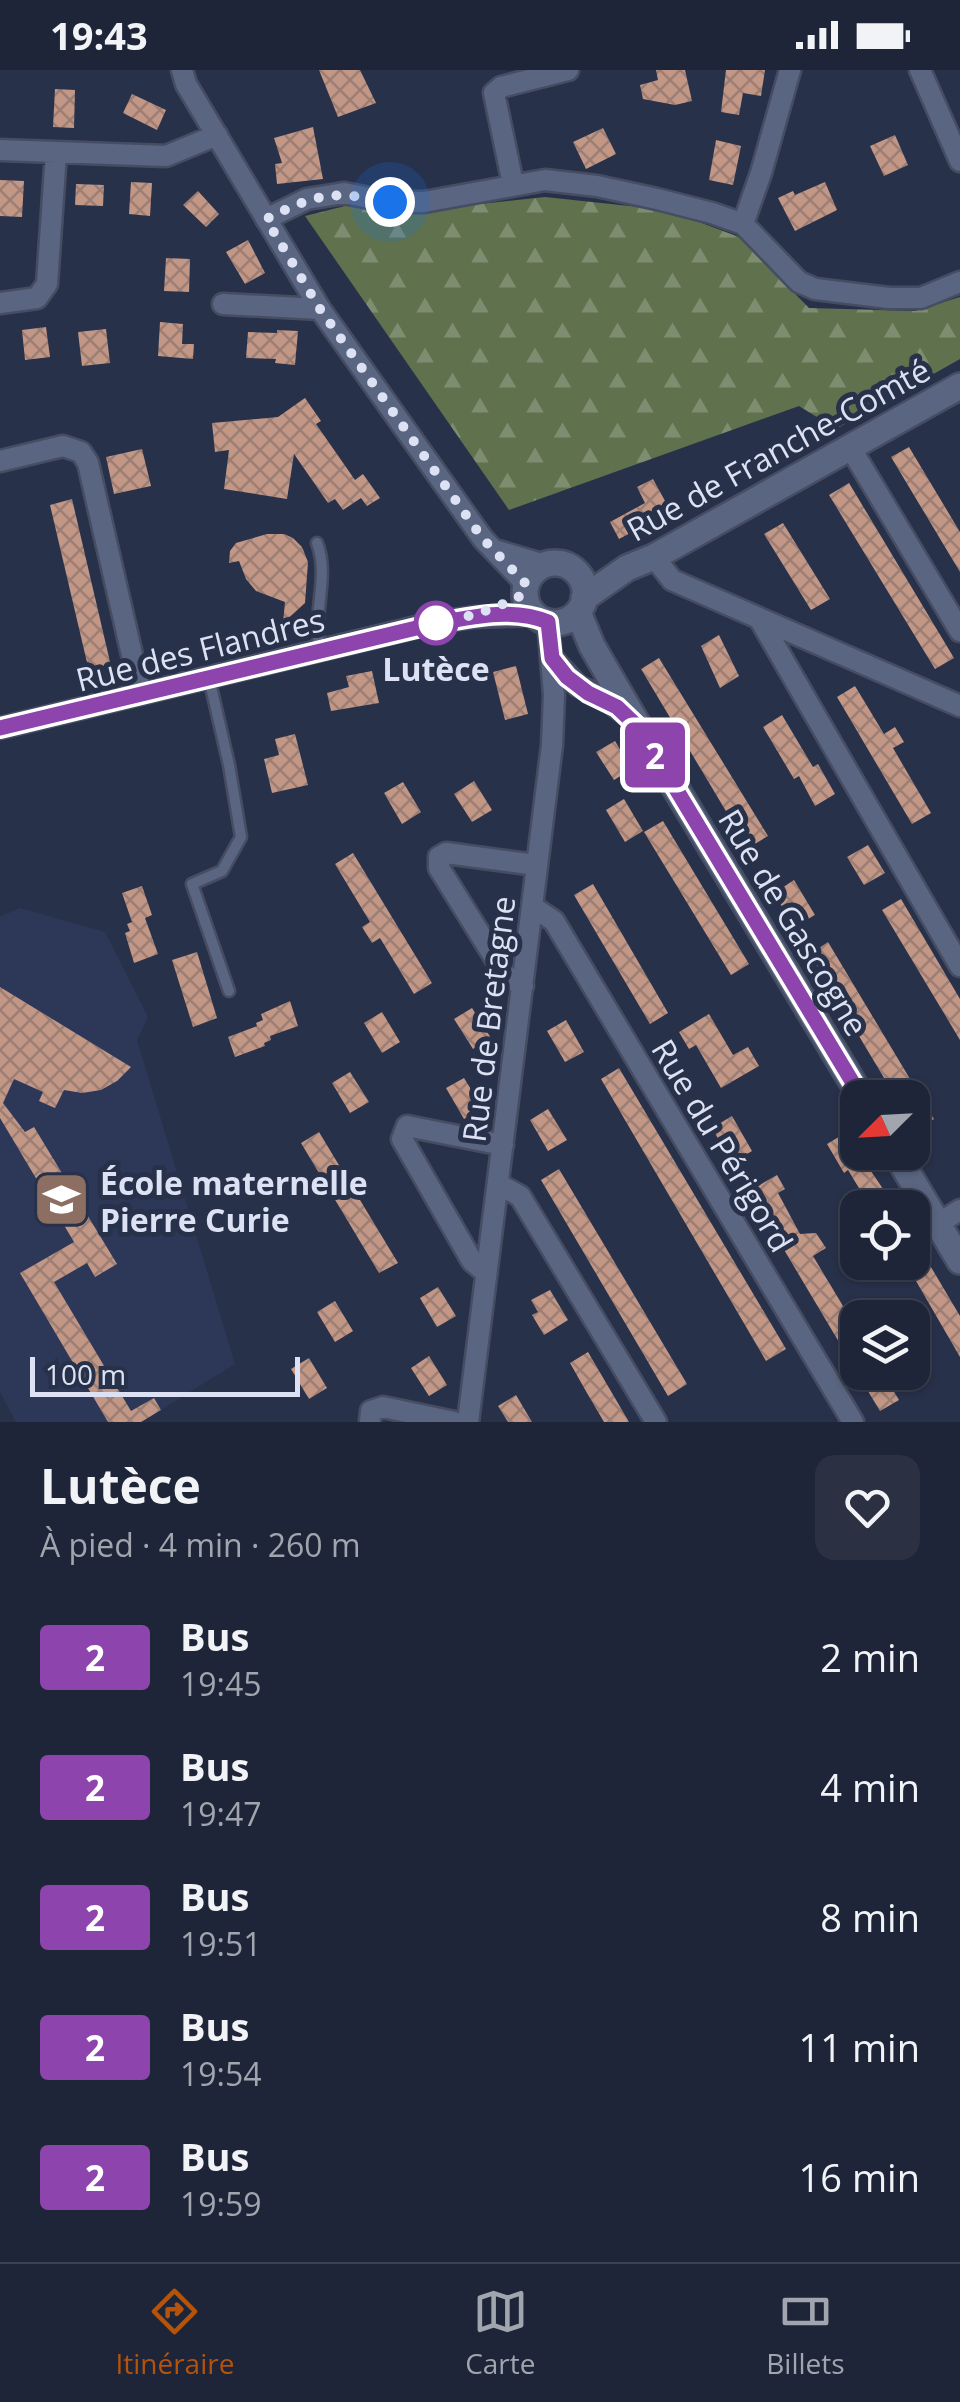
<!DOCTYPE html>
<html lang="fr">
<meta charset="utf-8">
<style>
body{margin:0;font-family:"Open Sans",sans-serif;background:#2b3143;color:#f1f3f6;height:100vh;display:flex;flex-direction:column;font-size:38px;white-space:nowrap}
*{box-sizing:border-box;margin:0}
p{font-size:32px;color:#a1a5ae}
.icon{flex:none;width:55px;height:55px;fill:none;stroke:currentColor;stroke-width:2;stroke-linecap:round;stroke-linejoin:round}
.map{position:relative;height:1352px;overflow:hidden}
.details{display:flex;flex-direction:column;background:#1e2538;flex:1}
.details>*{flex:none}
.badge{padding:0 20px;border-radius:8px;font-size:35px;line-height:65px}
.needle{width:65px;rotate:246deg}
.tools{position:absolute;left:840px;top:1010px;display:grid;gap:20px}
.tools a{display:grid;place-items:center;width:90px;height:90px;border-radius:20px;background:#1e2538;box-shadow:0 2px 8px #0004,0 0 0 2px #3c4253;font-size:50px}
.scale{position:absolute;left:30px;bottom:25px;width:270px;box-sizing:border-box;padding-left:10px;border:5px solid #dce2f3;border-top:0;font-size:28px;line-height:35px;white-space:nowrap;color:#dce2f3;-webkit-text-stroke:8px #28314a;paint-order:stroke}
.you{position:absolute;width:50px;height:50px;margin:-25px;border:8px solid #fff;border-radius:50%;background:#1a73e8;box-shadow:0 0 0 15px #1a73e833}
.map>.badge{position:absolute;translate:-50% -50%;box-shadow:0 0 0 5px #fff}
.round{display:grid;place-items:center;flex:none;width:105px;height:105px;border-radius:20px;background:#2b3143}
.summary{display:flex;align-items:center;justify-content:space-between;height:170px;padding:0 40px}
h1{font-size:48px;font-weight:700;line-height:75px}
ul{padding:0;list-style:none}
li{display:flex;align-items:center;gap:30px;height:130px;padding:0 40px}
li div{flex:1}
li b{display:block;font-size:38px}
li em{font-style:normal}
li .badge{min-width:110px;font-weight:700;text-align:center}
.status{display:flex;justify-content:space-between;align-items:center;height:70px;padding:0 50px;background:#1e2538;direction:ltr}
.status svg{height:28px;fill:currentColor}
.tabs{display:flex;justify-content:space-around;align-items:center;height:140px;border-top:2px solid #3c4253;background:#1e2538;font-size:28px;color:#a1a5ae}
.tabs a{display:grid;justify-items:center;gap:5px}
.tabs .selected{color:#b45309}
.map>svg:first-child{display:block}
</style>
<div class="status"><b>19:43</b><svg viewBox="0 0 49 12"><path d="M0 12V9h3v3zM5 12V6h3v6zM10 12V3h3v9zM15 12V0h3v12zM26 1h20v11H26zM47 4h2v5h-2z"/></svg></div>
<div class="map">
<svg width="960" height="1352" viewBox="0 0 960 1352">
<defs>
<pattern id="forest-firs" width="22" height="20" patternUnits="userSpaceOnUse" patternTransform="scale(2.5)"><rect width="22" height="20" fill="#60714d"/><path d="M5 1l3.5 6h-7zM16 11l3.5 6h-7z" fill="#7e8c70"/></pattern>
<pattern id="building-cross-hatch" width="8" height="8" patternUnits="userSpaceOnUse" patternTransform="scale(2.5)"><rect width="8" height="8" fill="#c29786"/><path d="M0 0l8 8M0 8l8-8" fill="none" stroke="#9c7e74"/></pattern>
</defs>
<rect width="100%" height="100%" fill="#28314a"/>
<path fill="#2d3858" d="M 20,838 L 105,862 L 148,947 L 137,970 L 235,1294 L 141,1352 L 16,1352 L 0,1322 L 0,847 Z"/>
<path fill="url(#forest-firs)" d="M 545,127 L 667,140 L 739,167 L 809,238 L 915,241 L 960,227 L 960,289 L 836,359 L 799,336 L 509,440 L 305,146 L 361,132 L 453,137 Z"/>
<path fill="url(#building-cross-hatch)" d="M 319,0 L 360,0 L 376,33 L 338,47 Z
M 656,0 L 685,0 L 692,31 L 675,35 L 643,29 L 640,15 L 658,10 Z
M 726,0 L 765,0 L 761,26 L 743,23 L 739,45 L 721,42 Z
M 55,19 L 75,20 L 74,58 L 53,57 Z
M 132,24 L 166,40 L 157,60 L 123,43 Z
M 313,57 L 323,109 L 277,114 L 275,94 L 282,93 L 274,68 Z
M 603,58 L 616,84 L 586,99 L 573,72 Z
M 895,65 L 908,95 L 884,106 L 870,76 Z
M 716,70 L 741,76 L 733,115 L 709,110 Z
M 0,110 L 24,111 L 22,147 L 0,146 Z
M 131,112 L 152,113 L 150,146 L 129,144 Z
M 825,112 L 837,140 L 795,161 L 778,128 L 793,121 L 795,125 Z
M 76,114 L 104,115 L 103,136 L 75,135 Z
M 198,121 L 219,144 L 206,157 L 183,135 Z
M 248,170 L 265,203 L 245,214 L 226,182 Z
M 166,188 L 190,189 L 189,222 L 164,221 Z
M 160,252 L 183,254 L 182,274 L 194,274 L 193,289 L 158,286 Z
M 46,257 L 50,287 L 25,290 L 22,260 Z
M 106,259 L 110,293 L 82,296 L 78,262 Z
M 277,260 L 298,261 L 295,295 L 275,293 L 276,289 L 246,288 L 248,262 L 277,263 Z
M 305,328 L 321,351 L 316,354 L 355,410 L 363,404 L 380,428 L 367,436 L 361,428 L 343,440 L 335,429 L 328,433 L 294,384 L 287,429 L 224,419 L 229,380 L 215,382 L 212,353 L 278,347 Z
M 909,377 L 960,462 L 960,502 L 891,387 Z
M 142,379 L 151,416 L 114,424 L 106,387 Z
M 653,409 L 675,449 L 659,458 L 655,450 L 619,469 L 610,452 L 645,433 L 637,417 Z
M 849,413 L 954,588 L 935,599 L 829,425 Z
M 72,429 L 111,596 L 89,601 L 50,435 Z
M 783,453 L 830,529 L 811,540 L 764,464 Z
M 267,464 L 284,464 L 293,468 L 302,477 L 308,492 L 305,533 L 283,553 L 285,532 L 256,521 L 246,509 L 239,491 L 229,493 L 230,481 L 236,473 Z
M 719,565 L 739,606 L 720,618 L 701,576 Z
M 659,588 L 768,766 L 748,778 L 641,599 Z
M 516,596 L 528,644 L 505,650 L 493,602 Z
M 372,601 L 379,633 L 331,641 L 327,623 L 349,617 L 346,606 Z
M 855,616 L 884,664 L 895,657 L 904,672 L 893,678 L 931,743 L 912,754 L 837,627 Z
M 782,645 L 813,697 L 818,694 L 835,724 L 815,736 L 799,706 L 794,709 L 763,657 Z
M 295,664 L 308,715 L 272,723 L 264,689 L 279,685 L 275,669 Z
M 615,671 L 632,699 L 614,710 L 596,682 Z
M 474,711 L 492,740 L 472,752 L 454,724 Z
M 403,712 L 421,742 L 402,754 L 384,723 Z
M 624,729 L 643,761 L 625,772 L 606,740 Z
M 663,751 L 749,894 L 731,905 L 644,762 Z
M 868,775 L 885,803 L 864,815 L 847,787 Z
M 353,783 L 432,913 L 414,924 L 380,868 L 372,873 L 362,857 L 370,852 L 335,794 Z
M 794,810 L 815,845 L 794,857 L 774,823 Z
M 593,814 L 668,943 L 650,954 L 574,825 Z
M 142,816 L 152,845 L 145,848 L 158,884 L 134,893 L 125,863 L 130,861 L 127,854 L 132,852 L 122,823 Z
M 901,829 L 960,929 L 960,970 L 882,840 Z
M 828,872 L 934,1049 L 912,1061 L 912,1028 L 896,1028 L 810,884 Z
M 197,882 L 217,948 L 193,957 L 172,890 Z
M 0,917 L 131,997 L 117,1011 L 101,1020 L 82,1023 L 64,1020 L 55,1038 L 39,1031 L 43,1022 L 14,1009 L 3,1033 L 25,1062 L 34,1057 L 117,1194 L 95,1207 L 87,1193 L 54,1212 L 131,1341 L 154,1328 L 161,1340 L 141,1352 L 108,1352 L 20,1203 L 74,1172 L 0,1048 Z
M 290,931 L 298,956 L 270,966 L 271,970 L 264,973 L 265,976 L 235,987 L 228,967 L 257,956 L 256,953 L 263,950 L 261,944 Z
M 472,938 L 491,968 L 473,979 L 454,949 Z
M 382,942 L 400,972 L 382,983 L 364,953 Z
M 709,944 L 733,985 L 748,977 L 759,996 L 721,1018 L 696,975 L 689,979 L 679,962 Z
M 566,950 L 584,982 L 565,992 L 547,961 Z
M 619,998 L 786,1279 L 766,1291 L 601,1009 Z
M 350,1002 L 369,1032 L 350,1043 L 332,1013 Z
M 464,1008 L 482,1037 L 464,1049 L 446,1018 Z
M 548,1039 L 567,1070 L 548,1081 L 530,1050 Z
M 732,1046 L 752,1081 L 732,1093 L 712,1058 Z
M 319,1062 L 398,1193 L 379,1203 L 301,1073 Z
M 847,1062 L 858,1082 L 896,1138 L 871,1138 L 848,1100 L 844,1103 L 827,1074 Z
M 559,1099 L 687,1314 L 668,1326 L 541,1110 Z
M 777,1105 L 785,1119 L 778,1123 L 800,1164 L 816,1163 L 826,1178 L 813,1186 L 858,1261 L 858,1304 L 749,1121 Z
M 912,1165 L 960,1246 L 960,1287 L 905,1192 L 912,1192 Z
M 438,1217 L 456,1246 L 437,1257 L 420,1228 Z
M 550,1220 L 568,1250 L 544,1265 L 532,1245 L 538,1242 L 531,1230 Z
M 335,1231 L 353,1261 L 335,1272 L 317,1242 Z
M 588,1282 L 612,1323 L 629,1352 L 604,1352 L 587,1323 L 570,1293 Z
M 429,1286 L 447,1315 L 429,1326 L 411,1298 Z
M 309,1288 L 327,1318 L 309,1329 L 291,1299 Z
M 882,1302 L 899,1330 L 880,1341 L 863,1313 Z
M 516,1325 L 532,1352 L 508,1352 L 498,1336 Z"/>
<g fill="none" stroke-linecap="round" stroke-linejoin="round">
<defs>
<path id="service" d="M 317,473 C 330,507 312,542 320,580
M 209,608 L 229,695 L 241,767 L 222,801 L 192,814 L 229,921"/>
<path id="minor" d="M 182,0 L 186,14 L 320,239 L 483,469 L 526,514
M 920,0 L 960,91
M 0,80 L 166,86 L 217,65
M 513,114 L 494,23 L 501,17 L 568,0
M 266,149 L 307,129 L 344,123 L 390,132 L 424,132 L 545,110 L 597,116 L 657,129 L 712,143 L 743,154 L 799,212 L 815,219 L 889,228 L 921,228 L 960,212
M 743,154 L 761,103 L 790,0
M 0,233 L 37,228 L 47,214 L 56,83
M 223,234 L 320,239
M 850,377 L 960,561
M 0,391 L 63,376 L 81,382 L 88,393 L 141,624
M 498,481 L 545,495
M 654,487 L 672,510 L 960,636
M 759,548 L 960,896
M 552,588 L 578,616 L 606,629 L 629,647
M 0,658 L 433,553 L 474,547 L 535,545
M 533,837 L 554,851 L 853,1352
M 523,916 L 506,906 L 439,798 L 439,787 L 446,783 L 536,795
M 498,1114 L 520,1126 L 656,1352
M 938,1154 L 960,1140
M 485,1202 L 472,1191 L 402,1069 L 407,1056 L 503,1075
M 370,1352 L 371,1341 L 383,1337 L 454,1352
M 468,1352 L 552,675 L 554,625 L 548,552"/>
<path id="tertiary" d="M525 523a30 30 0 1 1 60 0a30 30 0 1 1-60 0Z
M 584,528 L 627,498 L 654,487 L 960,316
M 578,542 L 592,576 L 640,659 L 862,1028
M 895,1082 L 960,1191"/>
</defs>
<use href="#service" stroke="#464d63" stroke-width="15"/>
<use href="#minor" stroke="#464d63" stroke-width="25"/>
<use href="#tertiary" stroke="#464d63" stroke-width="30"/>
<use href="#service" stroke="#5a6581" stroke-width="10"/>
<use href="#minor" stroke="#5a6581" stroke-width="20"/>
<use href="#tertiary" stroke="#5a6581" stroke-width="25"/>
</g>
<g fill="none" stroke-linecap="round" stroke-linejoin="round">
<defs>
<path id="line" d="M 0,658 L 433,554 C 471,547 512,537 548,552 L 552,588 L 567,607 L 588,623 L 617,637 L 640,659 L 862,1028"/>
</defs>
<use href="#line" stroke="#fff" stroke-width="22"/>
<use href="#line" stroke="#8e44ad" stroke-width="15"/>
<path stroke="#dce2f3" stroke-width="10" stroke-dasharray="0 18" d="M 390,132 C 331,121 321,122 266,149 L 320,239 L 483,469 L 526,514 L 524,524 C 494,540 466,548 433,554 L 436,553"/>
</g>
<defs>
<symbol id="school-square" viewBox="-11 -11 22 22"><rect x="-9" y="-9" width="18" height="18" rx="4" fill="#8d6e63" stroke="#28314a"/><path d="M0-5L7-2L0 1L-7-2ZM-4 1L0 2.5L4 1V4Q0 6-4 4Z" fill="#fff"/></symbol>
</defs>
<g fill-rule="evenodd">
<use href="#school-square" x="30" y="1098" width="63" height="63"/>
</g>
<circle fill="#fff" stroke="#8e44ad" stroke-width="5" cx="436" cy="553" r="20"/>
<g text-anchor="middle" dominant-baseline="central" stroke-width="10" stroke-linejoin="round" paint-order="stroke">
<g font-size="32" fill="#dce2f3" stroke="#28314a">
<text transform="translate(778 379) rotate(-29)">Rue de Franche-Comté</text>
<text transform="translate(200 579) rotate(-14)">Rue des Flandres</text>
<text transform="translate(794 852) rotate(59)">Rue de Gascogne</text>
<text transform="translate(488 949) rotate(-83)">Rue de Bretagne</text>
<text transform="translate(723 1075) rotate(59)">Rue du Périgord</text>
</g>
<g font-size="32" font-weight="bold" fill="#dce2f3" stroke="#28314a">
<text x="436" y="598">Lutèce</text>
</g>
<g font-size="32" font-weight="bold" fill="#dce2f3" stroke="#28314a" text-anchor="start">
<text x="100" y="1112">École maternelle<tspan x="100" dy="37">Pierre Curie</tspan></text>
</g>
</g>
</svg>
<div class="tools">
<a><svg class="needle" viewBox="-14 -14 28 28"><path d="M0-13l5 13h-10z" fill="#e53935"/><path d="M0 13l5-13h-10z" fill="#a1a5ae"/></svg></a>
<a><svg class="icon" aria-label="locate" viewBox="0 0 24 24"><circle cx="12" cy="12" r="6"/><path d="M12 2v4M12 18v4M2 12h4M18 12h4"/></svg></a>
<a><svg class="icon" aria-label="layers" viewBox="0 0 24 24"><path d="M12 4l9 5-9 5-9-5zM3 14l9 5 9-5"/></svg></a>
</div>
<div class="scale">100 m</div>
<div class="you" style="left:390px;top:132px"></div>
<b class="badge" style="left:655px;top:685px;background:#8e44ad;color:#fff">2</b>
</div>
<section class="details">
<div class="summary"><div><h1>Lutèce</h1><p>À pied · 4 min · 260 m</p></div><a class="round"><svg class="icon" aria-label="heart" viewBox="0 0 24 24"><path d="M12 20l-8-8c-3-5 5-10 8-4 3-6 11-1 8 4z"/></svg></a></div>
<ul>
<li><span class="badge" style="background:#8e44ad;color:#fff">2</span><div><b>Bus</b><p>19:45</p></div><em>2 min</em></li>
<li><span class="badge" style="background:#8e44ad;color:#fff">2</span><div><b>Bus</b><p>19:47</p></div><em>4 min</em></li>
<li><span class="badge" style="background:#8e44ad;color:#fff">2</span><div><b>Bus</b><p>19:51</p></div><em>8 min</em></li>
<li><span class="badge" style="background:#8e44ad;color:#fff">2</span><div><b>Bus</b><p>19:54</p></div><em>11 min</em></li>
<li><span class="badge" style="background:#8e44ad;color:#fff">2</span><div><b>Bus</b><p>19:59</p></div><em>16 min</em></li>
</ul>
</section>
<nav class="tabs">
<a class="selected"><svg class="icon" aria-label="directions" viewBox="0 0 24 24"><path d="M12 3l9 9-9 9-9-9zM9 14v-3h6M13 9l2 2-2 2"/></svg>Itinéraire</a>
<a><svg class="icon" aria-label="map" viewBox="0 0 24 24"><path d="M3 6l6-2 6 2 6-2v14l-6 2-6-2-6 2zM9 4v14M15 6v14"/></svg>Carte</a>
<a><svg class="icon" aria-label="tickets" viewBox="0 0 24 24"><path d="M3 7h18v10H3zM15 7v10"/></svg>Billets</a>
</nav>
